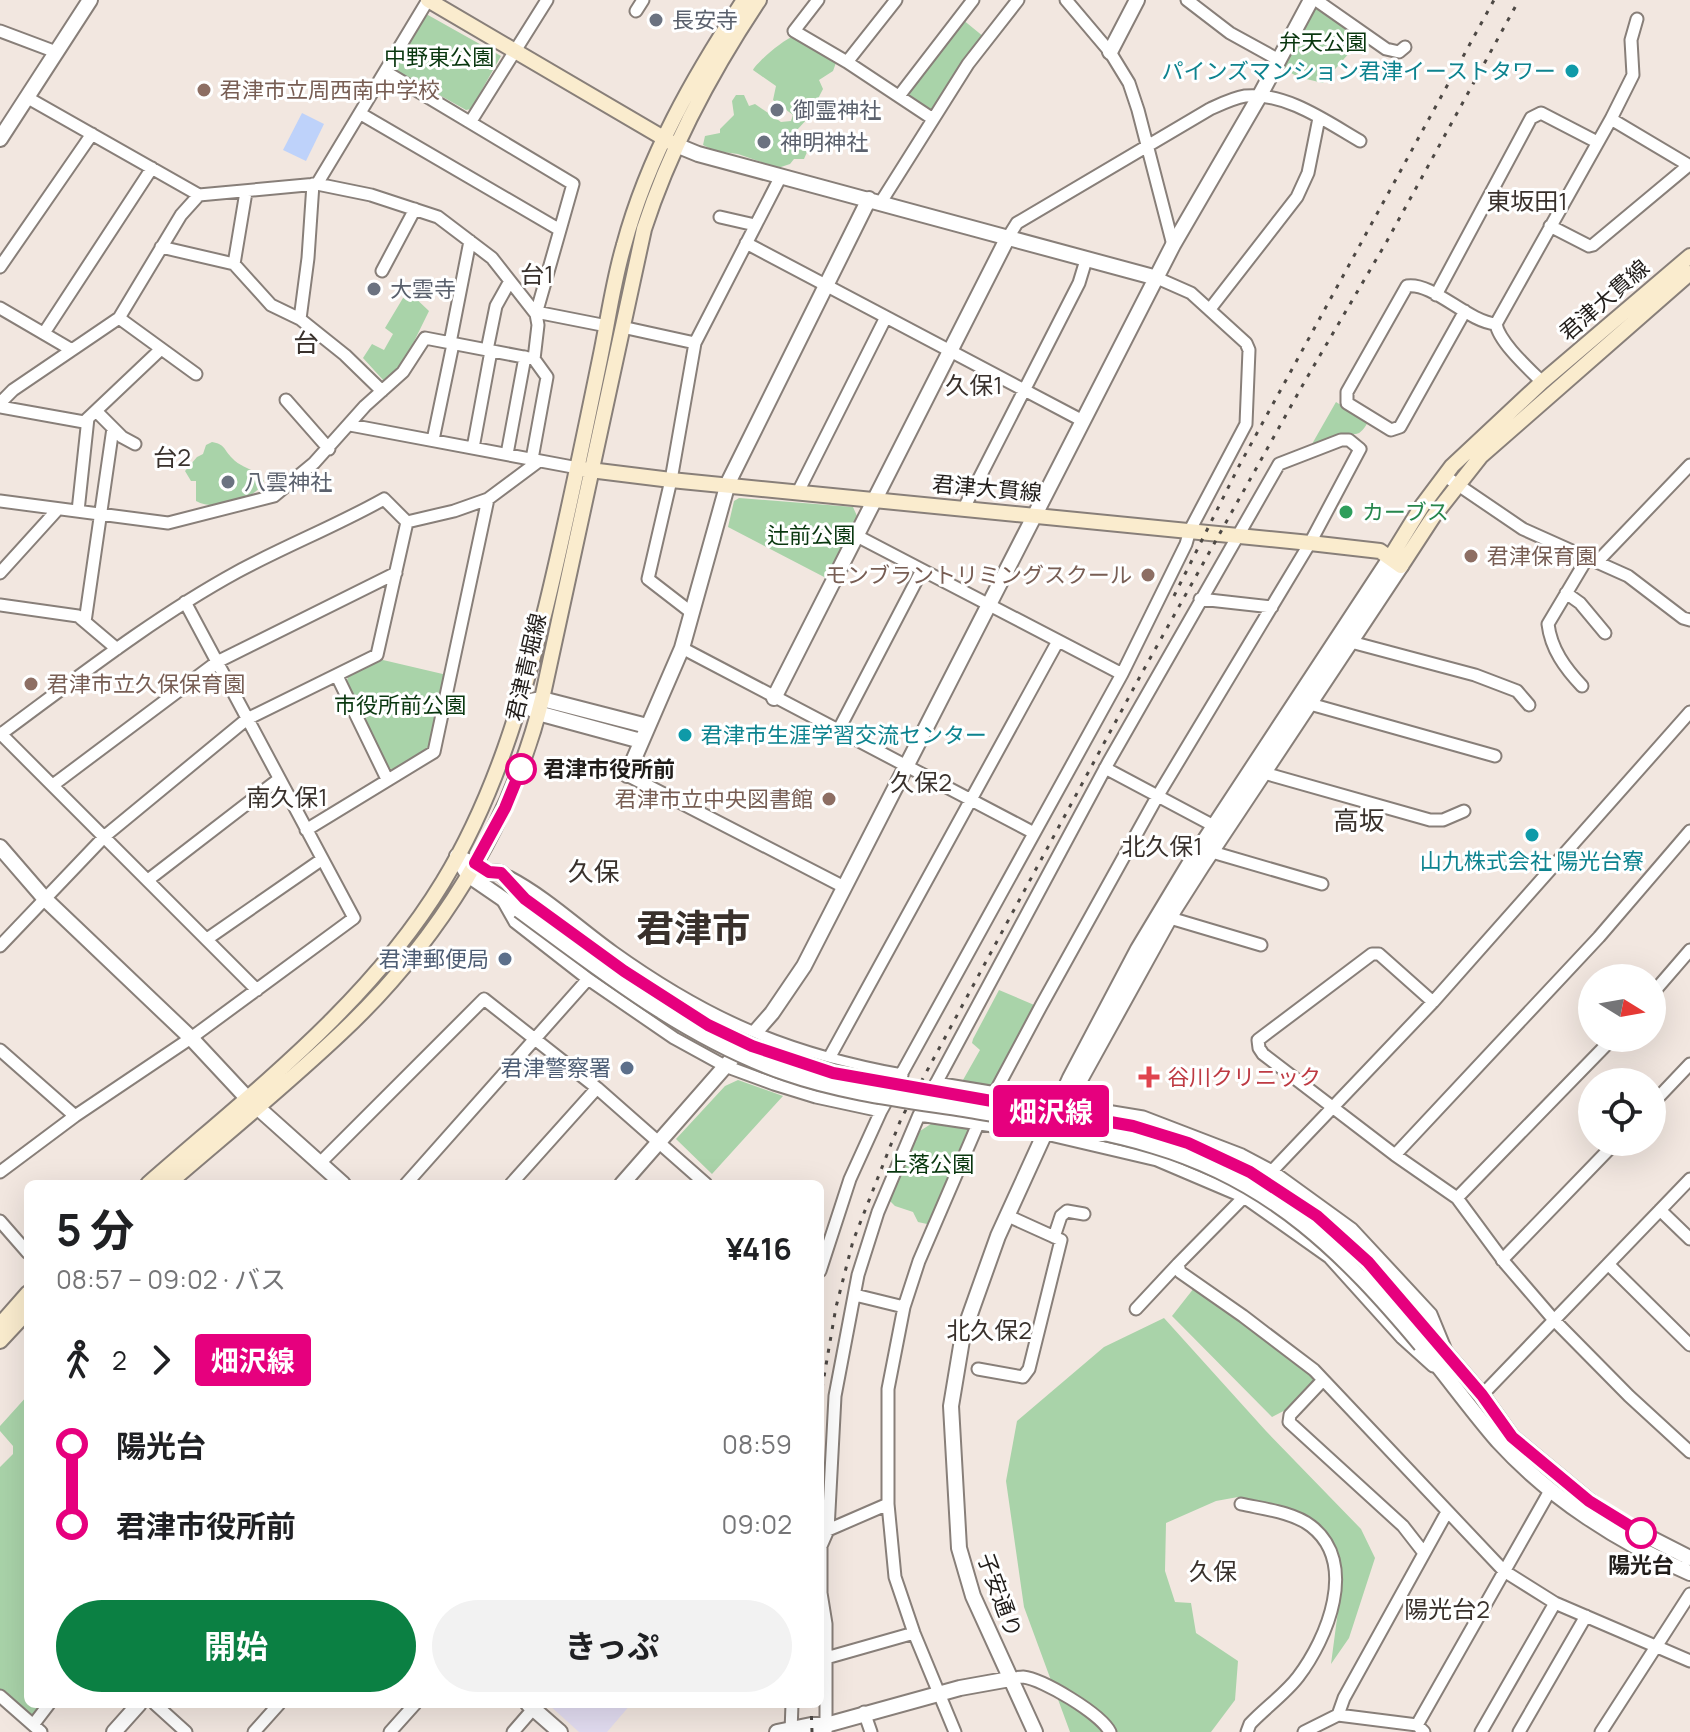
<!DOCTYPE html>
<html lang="ja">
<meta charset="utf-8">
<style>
body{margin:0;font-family:Manrope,"Noto Sans JP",sans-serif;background:#f2f2f2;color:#202124;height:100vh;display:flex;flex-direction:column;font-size:30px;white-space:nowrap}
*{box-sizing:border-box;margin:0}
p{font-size:26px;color:#757577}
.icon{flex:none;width:44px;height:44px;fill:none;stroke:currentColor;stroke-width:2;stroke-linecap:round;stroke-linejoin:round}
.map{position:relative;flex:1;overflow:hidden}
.side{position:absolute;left:24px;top:1180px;width:800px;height:528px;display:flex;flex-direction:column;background:#fff;border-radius:12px;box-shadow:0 8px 32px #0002}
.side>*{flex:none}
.badge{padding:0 16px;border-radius:6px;font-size:28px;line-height:52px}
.needle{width:52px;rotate:101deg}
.tools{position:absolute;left:1578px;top:964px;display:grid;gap:16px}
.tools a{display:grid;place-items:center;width:88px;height:88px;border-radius:50%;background:#fff;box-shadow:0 8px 32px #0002;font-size:40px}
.map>.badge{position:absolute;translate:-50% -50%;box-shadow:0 0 0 4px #fff}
.legs{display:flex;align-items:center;gap:12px;height:88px;padding:0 32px;font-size:26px}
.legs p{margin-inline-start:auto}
.summary{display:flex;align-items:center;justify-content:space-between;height:136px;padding:0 32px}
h1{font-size:44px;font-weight:700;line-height:60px}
.action{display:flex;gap:16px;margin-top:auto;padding:16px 32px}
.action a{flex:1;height:92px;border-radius:48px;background:#0b8043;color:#fff;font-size:32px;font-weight:700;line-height:92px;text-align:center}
.action a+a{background:#f2f2f2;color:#202124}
ul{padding:0 32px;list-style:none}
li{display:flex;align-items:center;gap:28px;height:80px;font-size:30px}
li i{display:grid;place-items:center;width:12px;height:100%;margin:0 10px;background:currentColor}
li i::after{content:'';width:20px;height:20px;margin:-10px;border:6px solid;border-radius:50%;background:#fff}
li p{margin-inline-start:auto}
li:first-child i{background:linear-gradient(#0000 50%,currentColor 0)}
li:last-child i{background:linear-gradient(currentColor 50%,#0000 0)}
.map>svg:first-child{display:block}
</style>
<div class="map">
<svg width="1690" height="1732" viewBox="0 0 1690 1732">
<rect width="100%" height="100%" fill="#f2e7e0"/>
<path fill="#e2dcf1" d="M 548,1704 L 631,1704 L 607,1732 L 579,1732 Z"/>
<path fill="#a9d3a9" d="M 1312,8 L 1317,8 L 1363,37 L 1323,83 L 1298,77 L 1281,67 Z
M 428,15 L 501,56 L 471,109 L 466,110 L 393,69 L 423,16 Z
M 962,19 L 984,37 L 934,112 L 929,112 L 904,95 Z
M 794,36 L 837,60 L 833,71 L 819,80 L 823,89 L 808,118 L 797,130 L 811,143 L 804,159 L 794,159 L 790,164 L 778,168 L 738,154 L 715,151 L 703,145 L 705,136 L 720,133 L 720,129 L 734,115 L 732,101 L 736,95 L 744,95 L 749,106 L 755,104 L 781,122 L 791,121 L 793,115 L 773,100 L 776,86 L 753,70 C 757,62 784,39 794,36 Z
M 406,293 L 410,293 L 429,311 L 400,370 L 384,381 L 363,358 L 372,344 L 384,350 L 393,334 L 385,328 Z
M 1336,402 L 1368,422 C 1357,441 1355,431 1339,434 C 1330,436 1321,441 1312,444 Z
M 212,442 C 225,444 224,450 232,458 C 242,469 256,468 264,481 C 255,501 215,512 196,501 L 196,481 L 191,481 L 185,471 L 197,457 L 203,454 L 206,445 Z
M 739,498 L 853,507 L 857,516 L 826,578 L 728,527 L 734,501 Z
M 383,660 L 447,675 L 431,745 L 395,770 L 388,768 L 347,681 L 348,676 Z
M 999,990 L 1039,1007 C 1043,1032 1008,1067 993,1087 L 982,1087 L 963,1080 L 980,1050 L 972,1043 L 973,1039 Z
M 738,1080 L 783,1096 L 712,1174 L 676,1139 L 725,1086 Z
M 934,1122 L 949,1127 L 956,1124 L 972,1131 L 938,1200 L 936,1216 L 927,1224 L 918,1222 L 913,1212 L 895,1206 L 889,1200 L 920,1131 Z
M 1194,1288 L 1297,1362 L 1316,1382 L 1295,1405 L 1272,1417 L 1172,1316 Z
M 1164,1318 L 1266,1431 L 1361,1529 L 1375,1558 L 1349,1638 L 1331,1664 L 1341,1588 L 1336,1546 L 1303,1515 L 1238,1497 L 1216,1501 L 1166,1523 L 1165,1571 L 1175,1602 L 1191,1603 L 1196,1633 L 1238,1661 L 1235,1700 L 1211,1732 L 1070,1732 L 1024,1607 L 1006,1481 L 1017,1421 L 1104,1347 Z
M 28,1395 L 28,1704 L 44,1704 L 32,1718 L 0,1690 L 0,1467 L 13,1454 L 13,1446 L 0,1431 L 0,1426 Z"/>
<path fill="#bed2fa" d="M 302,113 L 324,124 L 306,161 L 283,150 Z"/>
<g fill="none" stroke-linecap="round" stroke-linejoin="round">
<defs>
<path id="minor" d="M 818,0 L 794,31 L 847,62 L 933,119
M 1066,0 L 1110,52 L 1129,83 L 1138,110 L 1173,245
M 1187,0 L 1230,33 L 1279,60
M 1316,0 L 1386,49 L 1399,52 L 1405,47
M 636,11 L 643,0
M 0,31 L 56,52
M 847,62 L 896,0
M 386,72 L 573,184 L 560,230
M 899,96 L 973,0
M 28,98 L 199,195 L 317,184 L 371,195 L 438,217 L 492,258 L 536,314
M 361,114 L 560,230 L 536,314 L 538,325 L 534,359 L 547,377 L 532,459
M 1611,119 L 1633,75 L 1631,40 L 1637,19
M 471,121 L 547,0
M 317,184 L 428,0
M 881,202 L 968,64 L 1018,0
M 720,217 L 755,225
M 1550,226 L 1589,246 L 1593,245 L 1689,165
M 1007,239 L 1017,223 L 1210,109 C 1221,104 1233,98 1245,96 C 1286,92 1327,122 1360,141
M 746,243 L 1083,421
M 161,247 L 234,264 L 271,305 L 300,319 L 345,355 L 382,391
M 234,264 L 246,192
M 0,267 L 92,134
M 382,271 L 415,209
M 1436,295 L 1531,118 L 1541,113 L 1597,142
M 0,308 L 72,350
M 1210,309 L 1297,197 L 1308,173 L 1319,118
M 1465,311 L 1400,427 L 1391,430 L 1347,403 L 1347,392 L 1407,286 C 1433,282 1468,322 1496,324
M 536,312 L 607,326
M 119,318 L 196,374
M 300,319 L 308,258 L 313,184
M 622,327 L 695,343
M 44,333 L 152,168
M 450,343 L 470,241
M 487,350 L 496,306 L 510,281
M 1542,382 C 1529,369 1499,342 1496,324 L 1611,119 L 1690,166
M 286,400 L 329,449
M 0,403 L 13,390 L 119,318 L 181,215 L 199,195
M 0,407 L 84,422 L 160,350
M 96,411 L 122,437 L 135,444
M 350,425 L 578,468
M 433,440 L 453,344
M 473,448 L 491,351
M 507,454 L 525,357
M 1445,476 L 1523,529 L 1628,576 L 1683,618 L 1690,620
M 798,492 L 886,317
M 0,501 L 168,523 L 274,496 L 314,463 L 365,406 L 403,372 L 425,338 L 534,359
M 964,508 L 1079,283 L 1086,260
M 78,511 L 88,418
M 407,522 L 454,511 L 488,499 L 539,461
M 857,536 L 1122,674
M 1598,561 L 1690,465
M 0,573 L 58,509
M 1566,593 L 1580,603 L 1605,633
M 1200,599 L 1272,607
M 0,605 L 78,616 L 117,649
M 692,613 L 648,579 L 671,480 L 695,343 L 781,176
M 85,622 L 113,428
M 1351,642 L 1475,675 L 1517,691 L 1529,705
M 682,648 L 1034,833
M 337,676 L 387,779
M 1582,686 C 1565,668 1551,649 1548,624 L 1588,557
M 1310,704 L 1495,756
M 838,731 L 922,570
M 0,733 L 257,990
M 1,734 C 77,678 153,618 237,572 C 285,546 336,526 384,499 L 407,522
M 1105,768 L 1214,826
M 1264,773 L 1430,820 L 1443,820 L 1464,811
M 627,775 L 844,887
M 53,785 L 217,662 L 396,573
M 306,830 L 434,752 L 488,499
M 1212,852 L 1322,884
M 509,877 C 547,897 578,927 613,952 C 708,1020 787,1054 902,1075
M 148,880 L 279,779
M 502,899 L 515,922 L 588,979 L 674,1038 L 725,1066 L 774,1084 L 816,1097 L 881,1111
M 1170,918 L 1261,945
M 207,939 L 321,860
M 0,946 L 105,836 L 247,719 L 377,655 L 407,522
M 1652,994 L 1690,950
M 1433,1002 L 1379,954 L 1372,954 L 1258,1040 L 1259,1048 L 1263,1054 L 1395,1155 L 1457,1198 L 1505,1263 L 1554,1320 L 1629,1396 L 1690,1452
M 0,1050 L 75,1116
M 828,1060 L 1058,641
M 936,1083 L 1143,1117 L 1242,1155 L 1272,1171 L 1352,1229 L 1431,1314 L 1445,1348
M 1652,1104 L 1690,1064
M 919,1115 L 1046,1134 L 1157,1160 L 1244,1197 L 1329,1257 L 1402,1338 L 1433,1366
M 1395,1155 L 1599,937 L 1690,831
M 320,1163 L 484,999 L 597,1088 L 706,1184
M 1272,1171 L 1433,1002 L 1690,712
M 0,1172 L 75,1116 L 191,1038 L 354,918 L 185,602
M 406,1184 L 588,979
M 511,1184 L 597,1088
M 1244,1197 L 1178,1264 L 1180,1272 L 1243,1316 L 1314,1370 L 1504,1571 L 1555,1603 L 1690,1661
M 1457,1198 L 1613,1038
M 1660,1210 L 1690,1239
M 0,1221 L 28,1253
M 1054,1237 L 1061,1216 L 1067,1211 L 1084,1214
M 1502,1260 L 1616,1142
M 1608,1264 L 1690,1345
M 820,1271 L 850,1179 L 881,1111 L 1122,674 L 1186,544 L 1190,530 L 1246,424 L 1249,350 L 1246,343 L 1191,293 L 1157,278
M 855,1295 L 904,1307
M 1136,1309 L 1178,1264
M 978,1369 L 1023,1377 L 1029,1369 L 1061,1240 L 1008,1216
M 1323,1380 L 1290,1415 L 1289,1422 L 1403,1526 L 1424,1553
M 1482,1395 L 1690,1179
M 1241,1504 C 1263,1509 1293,1512 1311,1526 C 1359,1563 1327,1639 1298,1677 C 1285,1694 1265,1708 1250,1724 L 1247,1732
M 828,1530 L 888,1504
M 826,1658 L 914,1633
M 1010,1679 C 1010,1678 1022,1677 1023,1677 C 1043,1679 1101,1714 1110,1732
M 0,1696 L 41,1732
M 155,1704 L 186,1732
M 864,1712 L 871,1732
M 1338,1715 L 1344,1698 L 1447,1512
M 33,1725 L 49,1704
M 1417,1725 L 1551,1489
M 254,1732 L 279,1704
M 390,1732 L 415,1704
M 513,1732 L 533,1709
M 791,1732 L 792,1704
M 826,1732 L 826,1624 L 821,1593 L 821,1546 L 828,1530 L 835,1396 L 858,1275 L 878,1212 L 919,1115 L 1108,763 L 1279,464 L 1341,440 L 1349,440 L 1360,449 L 1310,543 L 1157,797 L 1041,1006 L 978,1124 L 919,1261 L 904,1307 L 888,1389 L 888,1504 L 895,1577 L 914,1633 L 955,1732
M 1304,1732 L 1338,1715 L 1417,1725 L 1424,1732
M 1481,1732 L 1555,1603
M 1519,1732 L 1586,1616
M 1601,1732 L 1690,1594"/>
<path id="tertiary" d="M 1110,52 L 1137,0
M 0,139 L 90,0
M 676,145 L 698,154 L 1157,278
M 774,698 L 1007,239
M 520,703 L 542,699 L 647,726
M 530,708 L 538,713 L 641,741
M 627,775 L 682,648 L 728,483 L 869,199
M 0,847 L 45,899 L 191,1038 L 247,1098 L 343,1184
M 457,856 L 489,872 L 501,873 C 528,903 560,924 593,948 C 637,980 681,1012 729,1036
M 463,867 L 468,875 L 519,910
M 1067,1093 L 1080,1080 L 1174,910 L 1202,866 L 1401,566
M 1058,1112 L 1133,1126 L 1213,1153 L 1250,1172 L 1317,1216 L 1368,1262 L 1482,1395 L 1512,1437 L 1589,1501 L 1625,1525 L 1690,1558
M 622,1184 L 772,1013 L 804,966 L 1173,245 L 1259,97 L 1311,0
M 1421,1345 C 1447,1376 1471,1410 1498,1441 C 1550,1498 1620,1543 1690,1573
M 528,1704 L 560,1732
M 114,1732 L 139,1704
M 777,1732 L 811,1725 L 826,1725 L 960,1688 L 1010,1679
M 1035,1732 L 973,1596 L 959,1548 L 951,1406 L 963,1334 L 998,1236 L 1070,1078 L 1138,949 L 1191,861 L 1390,558"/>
<path id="secondary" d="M 428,0 L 672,143
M 582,469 L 671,480 L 1310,543 L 1380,551 L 1401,566 L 1433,517 L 1481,456 L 1690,273
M 1390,558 L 1422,506 L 1452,466 L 1542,382 L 1690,256
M 148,1184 C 254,1091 369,1004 443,882 C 495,796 522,703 546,607 C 566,525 583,442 600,359 C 608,321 613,282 624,245 C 648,156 694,76 744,0
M 168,1184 C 226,1134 286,1085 341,1033 C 437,943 510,827 542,699 L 644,229 C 671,146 711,72 759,0
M 0,1325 L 28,1293
M 0,1341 L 28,1311"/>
</defs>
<use href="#minor" stroke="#887f79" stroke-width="15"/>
<use href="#tertiary" stroke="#887f79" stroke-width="18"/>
<use href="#secondary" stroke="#887f79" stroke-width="18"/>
<use href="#minor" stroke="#fff" stroke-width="11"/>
<use href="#tertiary" stroke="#fff" stroke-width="14"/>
<use href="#secondary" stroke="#faecce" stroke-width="14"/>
<path stroke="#4d4844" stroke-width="3" stroke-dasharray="4 8" stroke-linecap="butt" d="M 1174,596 L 1239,466 L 1494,0
M 820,1400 L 836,1307 L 853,1241 L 901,1119 L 1143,671 L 1305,381 L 1387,241 L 1519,0
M 811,1704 L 812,1732"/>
<defs>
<path id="tertiary-bridge" d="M 519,910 C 603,972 686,1038 786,1073 C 843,1093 905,1100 964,1109 C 1027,1120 1092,1127 1154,1146 C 1272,1181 1344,1253 1421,1345
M 729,1036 C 831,1084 948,1093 1058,1112"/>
</defs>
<use href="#tertiary-bridge" stroke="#887f79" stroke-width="18" stroke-linecap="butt"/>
<use href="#tertiary-bridge" stroke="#fff" stroke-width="14"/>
</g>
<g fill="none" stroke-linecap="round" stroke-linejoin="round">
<defs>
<path id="line-1" d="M 521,769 L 505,808 L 475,863 L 489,872 L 501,873 L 525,899 L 624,971 L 708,1025 L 752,1046 L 833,1073 L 1133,1126 L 1188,1143 L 1250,1172 L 1317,1216 L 1368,1262 L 1482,1395 L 1512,1437 L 1589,1501 L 1641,1533"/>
</defs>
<use href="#line-1" stroke="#fff" stroke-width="18"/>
<use href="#line-1" stroke="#e6007e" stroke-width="12"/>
</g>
<g fill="#6b7280" stroke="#fff" stroke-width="3">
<circle cx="656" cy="20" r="8"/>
<circle cx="777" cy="110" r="8"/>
<circle cx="764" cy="142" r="8"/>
<circle cx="374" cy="289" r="8"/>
<circle cx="228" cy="482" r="8"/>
</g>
<g fill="#0f9aa8" stroke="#fff" stroke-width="3">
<circle cx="1572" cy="71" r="8"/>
<circle cx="685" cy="735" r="8"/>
<circle cx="1532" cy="835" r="8"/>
</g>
<g fill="#8d6e63" stroke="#fff" stroke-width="3">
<circle cx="204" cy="90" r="8"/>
<circle cx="1471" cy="556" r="8"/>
<circle cx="1148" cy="575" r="8"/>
<circle cx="31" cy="684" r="8"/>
<circle cx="829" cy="799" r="8"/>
</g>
<circle fill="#2e9e5b" stroke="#fff" stroke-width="3" cx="1346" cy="512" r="8"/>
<g fill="#fff" stroke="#e6007e" stroke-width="4">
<circle cx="521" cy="769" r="14"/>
<circle cx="1641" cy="1533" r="14"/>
</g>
<g fill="#5c6f8a" stroke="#fff" stroke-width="3">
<circle cx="505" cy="959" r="8"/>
<circle cx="627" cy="1068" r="8"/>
</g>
<path fill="#e0444e" stroke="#fff" stroke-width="3" d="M1145 1065h8v8h8v8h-8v8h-8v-8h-8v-8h8z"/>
<g text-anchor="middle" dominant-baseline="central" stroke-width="6" stroke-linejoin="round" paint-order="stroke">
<g font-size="22" fill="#5b616d" stroke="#fff" text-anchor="start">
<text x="672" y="20">長安寺</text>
<text x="793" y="110">御霊神社</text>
<text x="780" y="142">神明神社</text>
<text x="390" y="289">大雲寺</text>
<text x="244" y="482">八雲神社</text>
</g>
<g font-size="22" fill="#09370f" stroke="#fff">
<text x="1323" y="42">弁天公園</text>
<text x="439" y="57">中野東公園</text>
<text x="811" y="535">辻前公園</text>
<text x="400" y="705">市役所前公園</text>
<text x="930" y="1164">上落公園</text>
</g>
<g font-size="22" fill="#0d838f" stroke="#fff" text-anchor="end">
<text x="1556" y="71">パインズマンション君津イーストタワー</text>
<text x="701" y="735" text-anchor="start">君津市生涯学習交流センター</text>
<text x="1532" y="861" text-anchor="middle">山九株式会社 陽光台寮</text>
</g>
<g font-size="22" fill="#785e54" stroke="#fff" text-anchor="start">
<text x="220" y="90">君津市立周西南中学校</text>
<text x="1487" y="556">君津保育園</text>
<text x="1132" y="575" text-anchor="end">モンブラントリミングスクール</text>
<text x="47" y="684">君津市立久保保育園</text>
<text x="813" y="799" text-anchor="end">君津市立中央図書館</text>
</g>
<g font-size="22" fill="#211d1a" stroke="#fff">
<text transform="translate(1604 300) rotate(-41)">君津大貫線</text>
<text transform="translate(987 488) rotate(5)">君津大貫線</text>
<text transform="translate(526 667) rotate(-77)">君津青堀線</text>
<text transform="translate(1000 1595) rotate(70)">子安通り</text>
</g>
<g font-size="22" fill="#27864d" stroke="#fff" text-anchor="start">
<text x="1362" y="512">カーブス</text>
</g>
<g font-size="22" font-weight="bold" fill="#211d1a" stroke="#fff" text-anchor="start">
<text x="543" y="769">君津市役所前</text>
<text x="1641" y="1565" text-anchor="middle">陽光台</text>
</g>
<g font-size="22" fill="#4e5e75" stroke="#fff" text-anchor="end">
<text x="489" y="959">君津郵便局</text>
<text x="611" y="1068">君津警察署</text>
</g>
<g font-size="22" fill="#be3a42" stroke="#fff" text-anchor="start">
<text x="1167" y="1077">谷川クリニック</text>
</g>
<g font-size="24" fill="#39312c" stroke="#fff">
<text x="1527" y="200">東坂田1</text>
<text x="537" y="273">台1</text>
<text x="974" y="384">久保1</text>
<text x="172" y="456">台2</text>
<text x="921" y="781">久保2</text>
<text x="287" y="796">南久保1</text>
<text x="1162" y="845">北久保1</text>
<text x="989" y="1329">北久保2</text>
<text x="1213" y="1570">久保</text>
<text x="1447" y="1608">陽光台2</text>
</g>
<g font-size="26" fill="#39312c" stroke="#fff">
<text x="306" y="342">台</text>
<text x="1359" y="820">高坂</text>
<text x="594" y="871">久保</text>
</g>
<g font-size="38" font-weight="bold" fill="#39312c" stroke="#fff">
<text x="693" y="927">君津市</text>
</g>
</g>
</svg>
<div class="tools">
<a><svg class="needle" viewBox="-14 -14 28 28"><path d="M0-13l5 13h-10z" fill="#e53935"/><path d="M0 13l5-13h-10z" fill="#757577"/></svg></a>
<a><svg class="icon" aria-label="locate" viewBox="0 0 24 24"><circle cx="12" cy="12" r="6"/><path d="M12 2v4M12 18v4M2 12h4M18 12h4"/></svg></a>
</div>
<b class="badge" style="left:1051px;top:1111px;background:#e6007e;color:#fff">畑沢線</b>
<section class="side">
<div class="summary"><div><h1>5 分</h1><p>08:57 – 09:02 · バス</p></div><b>¥416</b></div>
<div class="legs"><svg class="icon" aria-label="walk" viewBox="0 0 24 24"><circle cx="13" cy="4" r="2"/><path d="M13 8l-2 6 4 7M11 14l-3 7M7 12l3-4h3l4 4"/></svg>2<svg class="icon" aria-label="forward" viewBox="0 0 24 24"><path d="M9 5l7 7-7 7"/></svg><b class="badge" style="background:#e6007e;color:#fff">畑沢線</b></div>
<ul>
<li><i style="color:#e6007e"></i><b>陽光台</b><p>08:59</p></li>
<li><i style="color:#e6007e"></i><b>君津市役所前</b><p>09:02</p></li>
</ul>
<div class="action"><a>開始</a><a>きっぷ</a></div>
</section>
</div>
